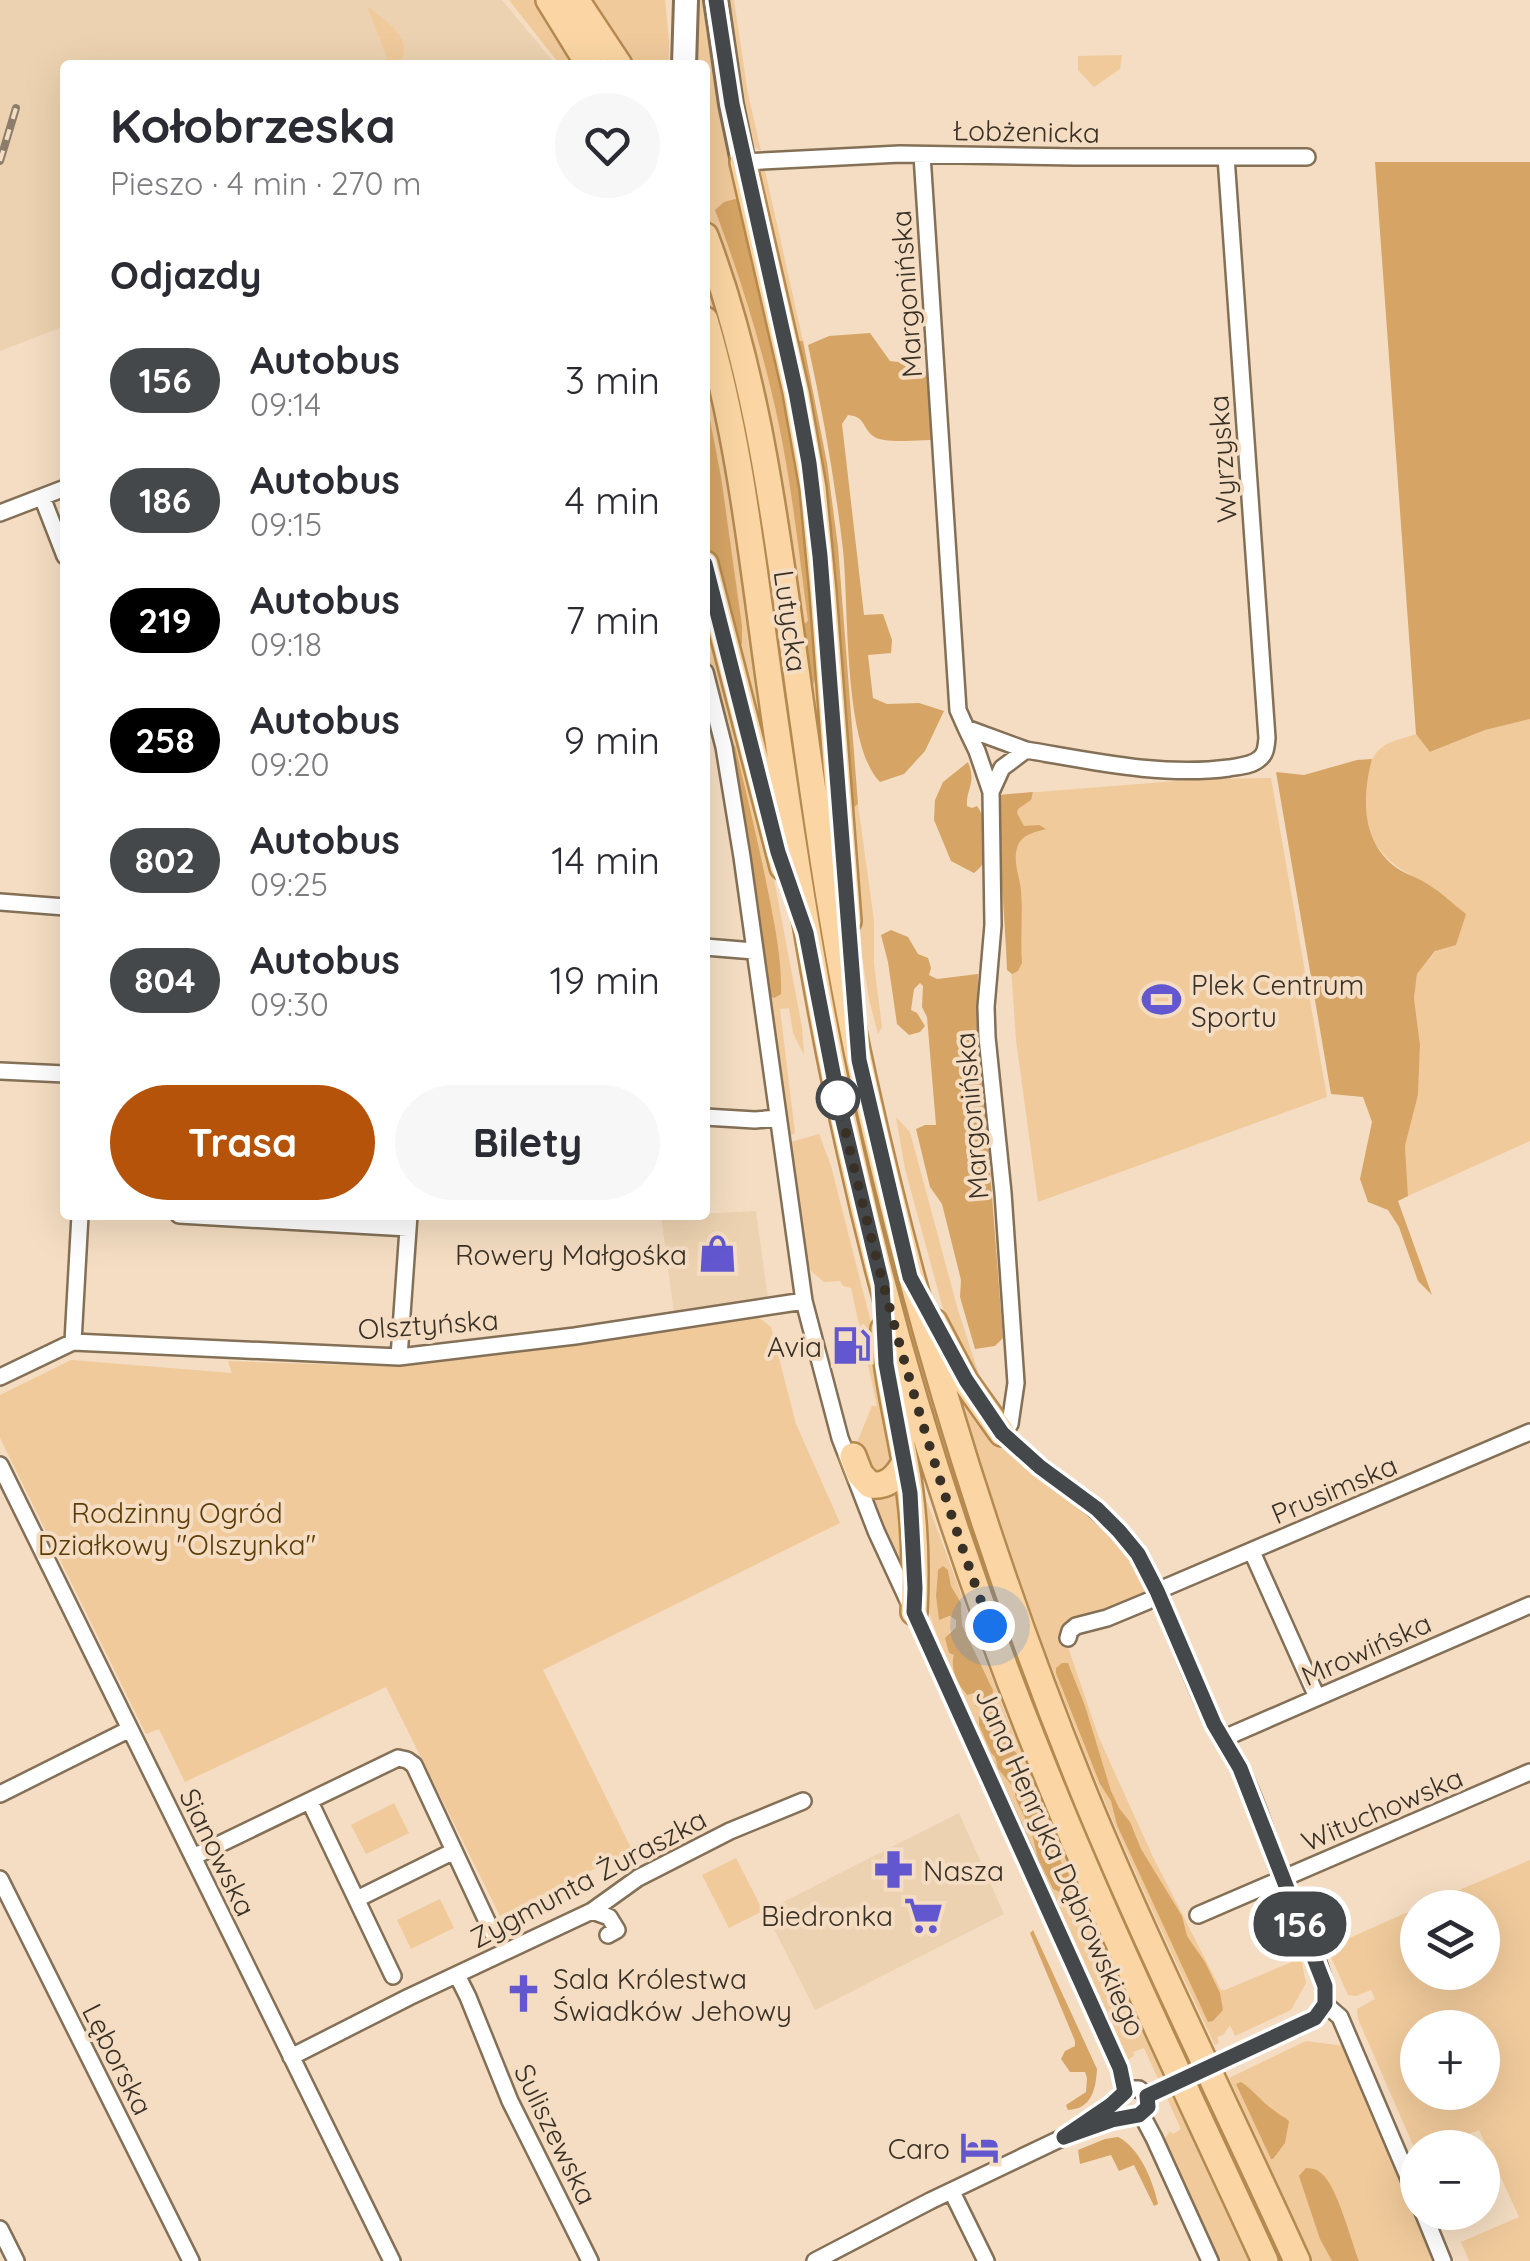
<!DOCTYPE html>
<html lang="pl">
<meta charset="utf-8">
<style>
body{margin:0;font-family:Quicksand,sans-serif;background:#f7f7f7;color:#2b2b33;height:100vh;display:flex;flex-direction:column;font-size:38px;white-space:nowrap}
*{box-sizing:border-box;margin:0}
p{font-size:32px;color:#7c7c81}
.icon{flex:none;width:55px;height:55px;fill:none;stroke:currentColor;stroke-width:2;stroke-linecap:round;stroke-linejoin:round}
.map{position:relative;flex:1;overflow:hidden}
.drawer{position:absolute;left:60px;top:60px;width:650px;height:1160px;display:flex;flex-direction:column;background:#fff;border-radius:10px;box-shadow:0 10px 40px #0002}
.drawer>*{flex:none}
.badge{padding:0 20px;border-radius:32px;font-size:35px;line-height:65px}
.buttons{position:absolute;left:1400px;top:1890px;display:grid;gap:20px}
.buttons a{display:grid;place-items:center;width:100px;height:100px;border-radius:50%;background:#fff;box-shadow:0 10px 40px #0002;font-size:50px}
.you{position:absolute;width:50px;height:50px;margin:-25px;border:8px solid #fff;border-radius:50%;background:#1a73e8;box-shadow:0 0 0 15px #1a73e833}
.map>.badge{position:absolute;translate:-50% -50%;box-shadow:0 0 0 5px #fff}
h2{padding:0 50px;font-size:38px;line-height:90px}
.round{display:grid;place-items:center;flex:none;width:105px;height:105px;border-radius:52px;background:#f7f7f7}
.headline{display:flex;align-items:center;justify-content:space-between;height:170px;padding:0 50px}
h1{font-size:48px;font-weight:700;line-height:75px}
.button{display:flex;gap:20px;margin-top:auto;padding:20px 50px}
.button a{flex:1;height:115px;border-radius:60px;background:#b45309;color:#fff;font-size:40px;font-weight:700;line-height:115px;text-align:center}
.button a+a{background:#f7f7f7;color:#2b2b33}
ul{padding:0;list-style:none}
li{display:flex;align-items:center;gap:30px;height:120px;padding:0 50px}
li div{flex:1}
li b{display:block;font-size:38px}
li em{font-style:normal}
li .badge{min-width:110px;font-weight:700;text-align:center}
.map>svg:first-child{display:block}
</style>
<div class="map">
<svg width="1530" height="2261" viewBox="0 0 1530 2261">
<rect width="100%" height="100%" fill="#f4ddc2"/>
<path fill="#ecd2b0" d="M 0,0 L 502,0 L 556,65 L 65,65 L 65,326 L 0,351 Z
M 756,1211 L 768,1299 L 674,1313 L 661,1216 Z
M 959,1813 L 1004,1914 L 815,2010 L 765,1911 Z"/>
<path fill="#f0ca9b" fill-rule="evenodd" d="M 509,0 L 538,0 L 580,65 L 560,65 Z
M 586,0 L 665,0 L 669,40 L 669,65 L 630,65 Z
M 694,0 L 708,0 L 791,405 L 817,612 L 826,800 L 721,253 L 705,214 L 705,65 L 692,65 Z
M 724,0 L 734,0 L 748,94 L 761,151 L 749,144 Z
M 367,6 C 383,20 409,33 403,57 L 396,65 L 390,65 Z
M 1122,55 L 1120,69 L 1094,87 L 1078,70 L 1078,56 Z
M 764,166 L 803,341 L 800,341 L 795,348 L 758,171 Z
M 705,257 L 747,408 L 811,833 L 942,1417 L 1287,2261 L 1274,2261 L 1054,1771 L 928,1417 L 850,1115 L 716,327 L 705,293 Z
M 705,352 L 717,403 L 783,838 L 705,529 Z
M 705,595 L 771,863 L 802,1027 L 804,1055 L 793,1033 L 789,1008 L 780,1009 L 795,1133 L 790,1136 L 786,1134 L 779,1058 L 734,771 L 705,651 Z
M 1530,719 L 1530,1141 L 1408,1196 L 1405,1146 L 1418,1095 L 1420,1045 L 1414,998 L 1417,974 L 1436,951 L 1426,883 C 1407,873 1389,864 1377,846 C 1362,824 1359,767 1380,749 C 1388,741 1405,738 1416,734 L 1431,752 L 1485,730 Z
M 1271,778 L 1327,1097 L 1038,1202 L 1016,1040 L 999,795 L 1201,779 Z
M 858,804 L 874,921 L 874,964 L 882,1027 L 878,1034 L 869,999 L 856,921 L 847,808 L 852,809 Z
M 896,1117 L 910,1132 L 958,1310 L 983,1387 L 951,1338 L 905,1169 Z
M 819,1134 L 831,1166 L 878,1350 L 897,1462 L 876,1479 L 856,1445 L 872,1406 L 877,1406 L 851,1288 L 843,1286 L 840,1281 L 824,1282 L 811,1271 L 807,1262 L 789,1150 L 791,1142 Z
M 758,1317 L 771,1327 L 796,1424 L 840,1523 L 543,1670 L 632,1850 L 500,1916 L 386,1687 L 185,1782 L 159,1729 L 146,1734 L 0,1438 L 0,1395 L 71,1360 L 232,1373 L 228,1361 L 375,1366 L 431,1363 Z
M 952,1371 L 1022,1461 L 1087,1510 L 1107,1529 L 1127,1552 L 1148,1589 L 1149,1595 L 1072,1624 L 1066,1641 L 1099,1738 L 1153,1857 L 1221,1990 L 1225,1990 L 1301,1958 L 1306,1983 L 1291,2010 L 1235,2036 L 1230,2025 L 1223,2035 L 1217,2037 L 1219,2043 L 1215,2045 C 1167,1944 1120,1842 1079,1738 C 1031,1618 990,1495 952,1371 Z
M 912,1471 L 916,1472 L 1004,1710 L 1055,1833 L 1249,2261 L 1220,2261 L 1164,2140 L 1170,2131 L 1173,2134 L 1181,2129 L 1144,2048 L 1133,2052 L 1134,2056 L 1127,2060 L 947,1665 L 928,1609 ZM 938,1570 L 948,1570 L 951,1586 L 962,1608 L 962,1625 L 992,1687 L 974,1703 L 976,1695 L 965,1694 C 961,1681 948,1669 954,1655 L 949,1653 L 949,1632 L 956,1627 L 956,1620 L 952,1616 L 939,1620 L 936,1596 ZM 990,1708 L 996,1708 L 1002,1715 L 1009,1745 L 1016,1753 L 1024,1778 L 1032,1790 L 1048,1834 L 1059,1850 L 1061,1862 L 1068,1873 L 1072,1900 L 1053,1889 L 1038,1859 L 1031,1830 L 1016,1800 L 1014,1788 L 998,1769 L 995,1757 L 990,1751 L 979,1725 L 980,1714 Z
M 900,1485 L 912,1588 L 871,1502 L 873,1495 Z
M 394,1803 L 409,1833 L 366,1854 L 351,1825 Z
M 736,1858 L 763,1911 L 729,1928 L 702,1875 Z
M 1530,1860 L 1530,2261 L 1469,2261 L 1461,2242 L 1519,2217 L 1479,2130 L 1437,2147 L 1418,2148 L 1417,2154 L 1358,2019 L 1357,2009 L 1375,1999 L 1371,1990 L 1356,1996 L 1348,1995 L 1327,1948 L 1417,1908 L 1418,1972 L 1482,1972 L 1482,1908 L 1419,1907 ZM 1418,2028 L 1482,2028 L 1482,2092 L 1418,2092 Z
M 440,1899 L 454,1928 L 411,1949 L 397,1920 Z
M 1306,2041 L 1344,2046 L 1436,2261 L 1313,2261 L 1229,2078 Z"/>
<path fill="#d6a565" d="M 1375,162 L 1530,162 L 1530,719 L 1485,730 L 1430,752 L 1416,734 Z
M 735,199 L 740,201 L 745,230 L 757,269 L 768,320 L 775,360 L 781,377 L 807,504 L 817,670 L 814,684 C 805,668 805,644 803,625 L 808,621 C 798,546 790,468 772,394 C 757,331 738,271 715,210 L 724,202 Z
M 870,333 L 890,361 L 907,363 L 927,372 L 932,440 C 918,440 882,444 873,436 C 861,426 866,417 848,415 L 842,424 L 864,615 L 883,614 L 892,640 L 891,653 L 868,655 L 873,698 L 887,704 L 919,703 L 944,711 L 925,751 L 904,774 L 880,782 C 843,745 849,604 843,550 C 835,481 823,413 808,345 L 829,336 Z
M 800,341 L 803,341 L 827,463 L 838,547 L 858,804 L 852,809 L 847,808 L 795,348 Z
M 705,394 L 721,477 L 742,626 L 742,644 L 734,647 L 705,529 Z
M 732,745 L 735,746 L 736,750 C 748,800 760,850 770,901 C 776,932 782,963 781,994 L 774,998 L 770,996 L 769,990 L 741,800 L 729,748 Z
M 1372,759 C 1362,796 1361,839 1394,866 C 1404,874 1418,877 1429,885 C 1442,893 1453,904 1466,914 L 1456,945 L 1435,951 L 1417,974 L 1414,998 L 1420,1045 L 1418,1095 L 1405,1146 L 1408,1196 L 1398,1201 L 1432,1295 L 1418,1281 L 1399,1227 L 1388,1210 L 1368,1202 L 1360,1179 L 1372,1122 L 1363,1097 L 1331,1094 L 1276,772 L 1304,775 L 1357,760 Z
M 968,762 C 977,784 966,787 967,806 L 972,808 L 977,806 C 990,824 995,859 974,873 L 951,861 L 934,820 L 935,800 L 943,782 Z
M 1033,792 L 1031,800 L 1018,809 L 1017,813 L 1024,826 L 1039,825 L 1046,829 C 1037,832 1025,833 1019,843 C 1011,859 1020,876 1021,891 C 1023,915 1020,939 1022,963 L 1018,971 L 1012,974 L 1007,970 C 1005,912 998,854 999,795 Z
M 891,930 L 908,937 L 918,954 L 928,958 L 931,968 L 929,975 L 937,979 L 978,974 L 977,1042 L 988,1144 L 1003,1338 L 995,1346 L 975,1349 L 960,1297 L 961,1280 L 942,1204 L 930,1187 L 916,1129 L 925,1125 L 936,1125 L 927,1017 L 922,1007 L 923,986 L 920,983 L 914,989 L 911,1010 L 917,1013 L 925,1026 L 920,1032 L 909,1035 L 897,1024 L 888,962 L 881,935 Z
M 943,1566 L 948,1570 L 951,1586 L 961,1603 L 962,1625 L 993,1690 L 992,1699 L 981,1708 L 975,1706 L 975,1693 L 967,1695 C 959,1686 949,1668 954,1655 L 949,1653 L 945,1638 L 956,1627 L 956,1620 L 950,1616 L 939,1620 L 936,1596 L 938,1570 Z
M 1062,1663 L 1068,1663 L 1085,1706 L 1111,1791 L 1119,1808 L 1130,1822 L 1141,1849 L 1182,1916 L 1187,1936 L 1205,1962 L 1220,1993 L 1223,2010 L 1213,2021 L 1208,2022 L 1117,1825 L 1111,1801 L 1100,1784 L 1056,1673 L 1056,1668 Z
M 990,1708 L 997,1708 L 1001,1712 L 1009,1745 L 1018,1755 L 1024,1778 L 1032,1790 L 1048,1834 L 1058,1847 L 1061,1862 L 1070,1876 L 1071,1902 L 1068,1903 L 1063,1894 L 1053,1889 L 1038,1859 L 1031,1830 L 1016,1800 L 1014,1788 L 998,1769 L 995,1757 L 991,1753 L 979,1725 L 979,1717 Z
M 1033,1930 L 1097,2069 C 1096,2090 1091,2109 1068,2110 L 1066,2105 L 1086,2092 L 1087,2078 L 1085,2072 L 1070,2072 L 1061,2059 L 1065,2051 L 1075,2046 L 1075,2041 L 1030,1933 Z
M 1241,2082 C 1254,2090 1262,2103 1275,2111 C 1279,2115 1285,2117 1289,2121 L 1285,2143 L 1273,2159 L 1271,2159 L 1236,2084 Z
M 1118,2137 C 1140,2148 1153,2181 1158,2204 L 1154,2206 L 1134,2165 L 1119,2171 L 1111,2155 L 1080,2164 L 1078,2150 L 1105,2139 Z
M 1306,2168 C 1313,2169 1315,2168 1321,2173 C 1337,2185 1351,2241 1359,2261 L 1332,2261 L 1320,2239 L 1299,2176 Z"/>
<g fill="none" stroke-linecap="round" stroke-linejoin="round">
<defs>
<path id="street" d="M 922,155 L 958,710 L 966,728
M 743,162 L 900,154 L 1076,157 L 1307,157
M 42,497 L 65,556
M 0,513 L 65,488
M 705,672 L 724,747 L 742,857 L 804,1301 L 840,1438 L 876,1531 L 1013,1828 L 1120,2068 L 1125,2092
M 1026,750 L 966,728 L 977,751 L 991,792 L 1002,768 L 1026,750 C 1092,761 1162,777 1229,768 C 1239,766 1251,766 1259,759 C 1266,754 1266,747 1267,738 L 1226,157
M 991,792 L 993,925 L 986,1007 L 987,1037 L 1003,1193 L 1016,1383 L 1010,1424 L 1002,1433 C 1044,1475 1097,1502 1134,1549 C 1147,1567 1156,1589 1165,1610 C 1181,1647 1195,1686 1213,1722 C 1221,1738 1232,1752 1240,1768 C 1262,1812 1273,1859 1291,1904 C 1303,1932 1329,1973 1325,2004
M 0,902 L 65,907
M 705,947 L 754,951
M 0,1071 L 65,1074
M 705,1117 L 755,1120 L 778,1118
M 179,1215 L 408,1228
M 73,1342 L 80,1215
M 399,1357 L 409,1215
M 0,1377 L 73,1342 L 399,1357 L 575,1336 L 804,1301
M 0,1465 L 392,2261
M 1252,1552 L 1317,1697
M 1157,1591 L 1530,1432
M 1068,1638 L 1070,1631 L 1076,1626 L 1107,1618 L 1148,1601
M 1222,1739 L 1530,1605
M 0,1794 L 130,1729
M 310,1802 L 393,1976
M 193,1857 L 398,1758 L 407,1760 L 414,1765 L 493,1934
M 0,1879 L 191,2261
M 357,1899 L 454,1851
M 592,1911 L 609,1917 L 617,1930 L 608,1935
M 1198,1915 L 1530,1772
M 457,1975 L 468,1997 L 510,2101 L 590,2261
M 1325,2004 L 1340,2017 L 1418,2200
M 291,2057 L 409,1997 L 592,1911 L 638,1878 L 730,1831 L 803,1801
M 1229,2058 L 1315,2018 L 1325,2004
M 1139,2115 L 1145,2121 L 1154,2138 L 1210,2261
M 1084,2124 L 1111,2105 L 1128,2089 L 1139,2089 L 1147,2096
M 952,2192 L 986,2261
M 1423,2212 L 1443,2261
M 0,2229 L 16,2261
M 815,2261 L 930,2201 L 1064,2137 L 1111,2120 L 1139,2115 L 1148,2107 L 1147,2096"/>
<path id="secondary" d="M 716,0 L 731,104 L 743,162
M 684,65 L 686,0"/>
<path id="primary" d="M 549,0 L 589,65
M 576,0 L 619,65
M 743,162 L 796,392 L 813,488 L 823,592 L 848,921
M 705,236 C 752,360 771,490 789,620 C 811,775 830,931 864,1083 C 919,1330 993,1571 1089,1805 C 1153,1959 1228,2109 1297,2261
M 705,320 C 741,441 753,567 771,692 C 793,847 816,1001 851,1154 C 896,1357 959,1556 1036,1748 C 1105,1922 1187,2091 1265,2261
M 705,564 L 783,867
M 934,1322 L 965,1381 L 1002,1433
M 884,1329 C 887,1385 903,1438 910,1493 C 915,1531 916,1573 914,1612
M 853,1456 L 860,1474 L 870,1485 C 887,1487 896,1478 904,1464"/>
</defs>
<use href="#street" stroke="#847057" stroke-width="20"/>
<use href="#secondary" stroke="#847057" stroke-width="28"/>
<use href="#primary" stroke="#b58a51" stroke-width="30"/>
<use href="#street" stroke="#fff" stroke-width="15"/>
<use href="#secondary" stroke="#fff" stroke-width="22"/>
<use href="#primary" stroke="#fbd6a4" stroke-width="25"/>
<defs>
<path id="rail" d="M 0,161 L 16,108"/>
</defs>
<use href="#rail" stroke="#8c7d6b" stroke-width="8"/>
<use href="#rail" stroke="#f4ddc2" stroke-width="4" stroke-dasharray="11" stroke-linecap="butt"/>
<defs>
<path id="street-bridge" d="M 1161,2090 L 1229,2058"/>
</defs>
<use href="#street-bridge" stroke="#847057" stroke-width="20" stroke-linecap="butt"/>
<use href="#street-bridge" stroke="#fff" stroke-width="15"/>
</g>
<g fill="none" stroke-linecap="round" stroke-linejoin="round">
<defs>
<path id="line" d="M 705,564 L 778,852 L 806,933 L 839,1104 L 882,1284 L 886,1364 L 910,1493 L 915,1588 L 914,1612 L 1120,2068 L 1125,2092 L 1111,2105 L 1064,2137 L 1112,2120 L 1139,2115 L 1148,2107 L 1147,2096 L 1315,2018 L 1325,2004 L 1325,1986 L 1240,1768 L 1214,1724 L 1157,1591 L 1138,1554 L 1119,1531 L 1097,1509 L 1040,1467 L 1002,1433 L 966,1380 L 910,1277 L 859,1060 L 820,556 L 809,463 L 796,392 L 732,104 L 716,0"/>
</defs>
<use href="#line" stroke="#fff" stroke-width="22"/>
<use href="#line" stroke="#45484a" stroke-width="15"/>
<path stroke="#393026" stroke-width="10" stroke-dasharray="0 18" d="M 838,1098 C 878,1277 927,1454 990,1626"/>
</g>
<defs>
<symbol id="stadium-bare" viewBox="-9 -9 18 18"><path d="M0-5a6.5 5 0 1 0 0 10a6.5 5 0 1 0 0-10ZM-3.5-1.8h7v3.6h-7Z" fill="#6357d0" stroke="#f4ddc2" stroke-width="2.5" paint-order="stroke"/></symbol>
<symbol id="shop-bare" viewBox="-9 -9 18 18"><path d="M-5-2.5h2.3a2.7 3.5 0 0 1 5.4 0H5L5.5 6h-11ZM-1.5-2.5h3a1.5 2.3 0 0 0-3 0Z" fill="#6357d0" stroke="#f4ddc2" stroke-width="2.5" paint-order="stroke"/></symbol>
<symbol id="fuel-bare" viewBox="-9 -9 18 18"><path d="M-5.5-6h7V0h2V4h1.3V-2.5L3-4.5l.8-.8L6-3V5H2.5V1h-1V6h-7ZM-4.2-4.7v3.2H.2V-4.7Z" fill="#6357d0" stroke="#f4ddc2" stroke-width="2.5" paint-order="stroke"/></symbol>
<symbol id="pharmacy-bare" viewBox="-9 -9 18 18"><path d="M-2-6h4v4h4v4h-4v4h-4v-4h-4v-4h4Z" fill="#6357d0" stroke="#f4ddc2" stroke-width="2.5" paint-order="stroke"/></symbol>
<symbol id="supermarket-bare" viewBox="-9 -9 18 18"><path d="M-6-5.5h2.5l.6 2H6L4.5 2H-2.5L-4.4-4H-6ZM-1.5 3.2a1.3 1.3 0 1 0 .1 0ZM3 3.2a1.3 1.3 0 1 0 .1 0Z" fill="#6357d0" stroke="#f4ddc2" stroke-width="2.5" paint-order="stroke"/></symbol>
<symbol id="church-bare" viewBox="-9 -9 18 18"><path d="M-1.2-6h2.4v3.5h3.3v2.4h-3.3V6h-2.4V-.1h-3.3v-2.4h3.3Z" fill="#6357d0" stroke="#f4ddc2" stroke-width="2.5" paint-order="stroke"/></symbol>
<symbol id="hotel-bare" viewBox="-9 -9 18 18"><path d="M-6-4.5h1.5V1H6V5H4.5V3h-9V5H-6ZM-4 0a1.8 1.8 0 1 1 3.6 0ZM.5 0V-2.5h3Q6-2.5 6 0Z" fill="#6357d0" stroke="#f4ddc2" stroke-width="2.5" paint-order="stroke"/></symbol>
</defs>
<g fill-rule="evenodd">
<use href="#stadium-bare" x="1134" y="972" width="55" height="55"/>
<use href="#shop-bare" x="690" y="1226" width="55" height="55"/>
<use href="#fuel-bare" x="824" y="1318" width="55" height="55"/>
<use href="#pharmacy-bare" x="866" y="1842" width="55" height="55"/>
<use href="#supermarket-bare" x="896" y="1888" width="55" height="55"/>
<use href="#church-bare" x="496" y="1966" width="55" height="55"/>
<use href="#hotel-bare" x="952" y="2120" width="55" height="55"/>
</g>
<circle fill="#fff" stroke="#45484a" stroke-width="5" cx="838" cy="1098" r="20"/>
<g text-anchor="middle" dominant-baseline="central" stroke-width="8" stroke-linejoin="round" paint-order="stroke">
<g font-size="28" fill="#393026" stroke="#f4ddc2">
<text transform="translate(1026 131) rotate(1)">Łobżenicka</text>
<text transform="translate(906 294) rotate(-94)">Margonińska</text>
<text transform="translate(1222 459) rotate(-94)">Wyrzyska</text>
<text transform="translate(791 621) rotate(82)">Lutycka</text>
<text transform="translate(971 1116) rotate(-95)">Margonińska</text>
<text transform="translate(428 1324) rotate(-4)">Olsztyńska</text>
<text transform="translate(1334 1489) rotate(-23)">Prusimska</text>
<text transform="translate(1366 1649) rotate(-24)">Mrowińska</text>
<text transform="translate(1382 1809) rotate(-23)">Wituchowska</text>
<text transform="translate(218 1852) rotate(64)">Sianowska</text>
<text transform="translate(1061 1862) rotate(66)">Jana Henryka Dąbrowskiego</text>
<text transform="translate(588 1878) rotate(-28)">Zygmunta Żuraszka</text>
<text transform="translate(118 2059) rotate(63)">Lęborska</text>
<text transform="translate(556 2134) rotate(64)">Suliszewska</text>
</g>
<g font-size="28" fill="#393026" stroke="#f4ddc2" text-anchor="end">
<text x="1191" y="984" text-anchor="start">Plek Centrum<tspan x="1191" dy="32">Sportu</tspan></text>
<text x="687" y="1254">Rowery Małgośka</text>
<text x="822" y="1346">Avia</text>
<text x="923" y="1870" text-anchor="start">Nasza</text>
<text x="893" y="1915">Biedronka</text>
<text x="553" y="1978" text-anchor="start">Sala Królestwa<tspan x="553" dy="32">Świadków Jehowy</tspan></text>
<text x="950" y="2148">Caro</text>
</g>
<g font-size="28" fill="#5c3c06" stroke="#f4ddc2">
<text x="177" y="1512">Rodzinny Ogród<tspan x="177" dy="32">Działkowy "Olszynka"</tspan></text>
</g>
</g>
</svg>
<div class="buttons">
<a><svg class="icon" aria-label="layers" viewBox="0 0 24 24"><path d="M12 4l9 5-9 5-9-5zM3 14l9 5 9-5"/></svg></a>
<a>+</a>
<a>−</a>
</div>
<div class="you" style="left:990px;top:1626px"></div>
<b class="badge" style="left:1300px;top:1924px;background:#45484a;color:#fff">156</b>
<section class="drawer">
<div class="headline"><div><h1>Kołobrzeska</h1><p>Pieszo · 4 min · 270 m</p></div><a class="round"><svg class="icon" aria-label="heart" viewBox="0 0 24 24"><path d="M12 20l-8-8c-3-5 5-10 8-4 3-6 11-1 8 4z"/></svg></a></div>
<h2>Odjazdy</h2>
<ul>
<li><span class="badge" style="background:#45484a;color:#fff">156</span><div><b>Autobus</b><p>09:14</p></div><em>3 min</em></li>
<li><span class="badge" style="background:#45484a;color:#fff">186</span><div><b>Autobus</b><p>09:15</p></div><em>4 min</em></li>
<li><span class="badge" style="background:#000;color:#fff">219</span><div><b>Autobus</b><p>09:18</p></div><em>7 min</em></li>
<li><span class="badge" style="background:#000;color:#fff">258</span><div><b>Autobus</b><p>09:20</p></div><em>9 min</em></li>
<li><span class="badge" style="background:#45484a;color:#fff">802</span><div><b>Autobus</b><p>09:25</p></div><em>14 min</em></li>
<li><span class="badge" style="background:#45484a;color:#fff">804</span><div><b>Autobus</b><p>09:30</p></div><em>19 min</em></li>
</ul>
<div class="button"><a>Trasa</a><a>Bilety</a></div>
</section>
</div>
